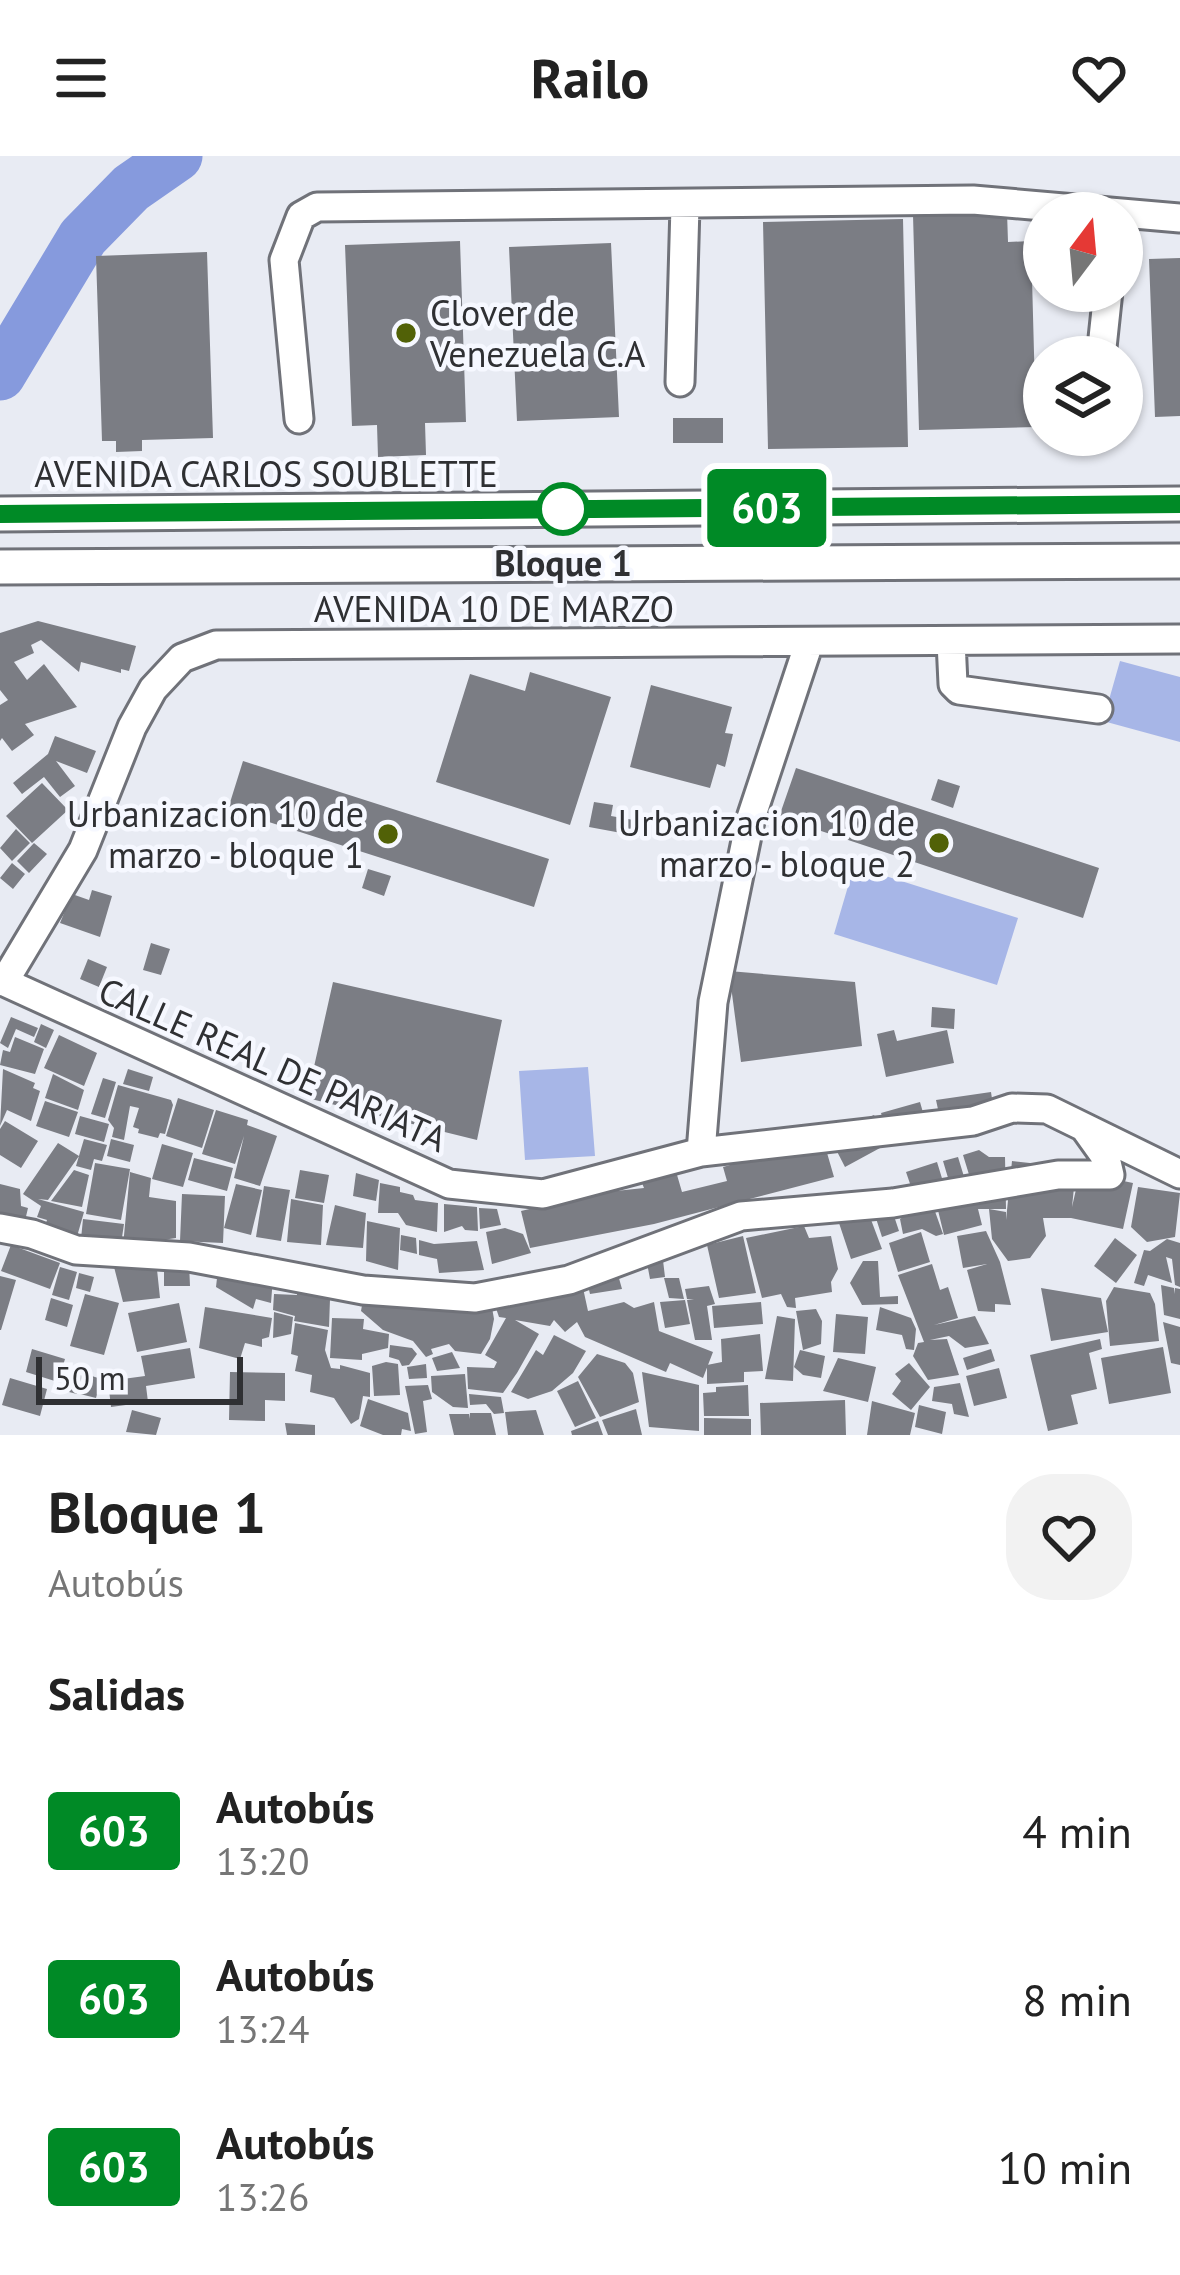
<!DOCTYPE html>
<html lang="es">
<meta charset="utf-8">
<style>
body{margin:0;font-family:"PT Sans",sans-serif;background:#f2f2f2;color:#222;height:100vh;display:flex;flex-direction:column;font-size:45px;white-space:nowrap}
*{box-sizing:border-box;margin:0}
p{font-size:39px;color:#767676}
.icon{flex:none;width:66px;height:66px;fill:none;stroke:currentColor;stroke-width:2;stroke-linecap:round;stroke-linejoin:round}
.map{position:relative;height:1279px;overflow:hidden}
.details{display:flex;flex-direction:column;background:#fff;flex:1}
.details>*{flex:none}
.badge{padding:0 24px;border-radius:9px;font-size:42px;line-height:78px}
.needle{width:78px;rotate:16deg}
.fabs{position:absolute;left:1023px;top:36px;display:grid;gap:24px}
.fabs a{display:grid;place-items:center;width:120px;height:120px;border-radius:50%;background:#fff;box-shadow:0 3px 9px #0004;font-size:60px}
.scale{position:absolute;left:36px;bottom:30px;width:207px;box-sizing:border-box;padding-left:12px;border:6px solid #2f3033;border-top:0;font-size:33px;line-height:42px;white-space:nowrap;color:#2f3033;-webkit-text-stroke:9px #f6f8ff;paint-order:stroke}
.map>.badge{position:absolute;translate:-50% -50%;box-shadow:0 0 0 6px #fff}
h2{padding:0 48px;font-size:45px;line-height:108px}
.round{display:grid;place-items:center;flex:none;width:126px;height:126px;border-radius:48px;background:#f2f2f2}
.headline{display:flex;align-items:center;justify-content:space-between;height:204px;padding:0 48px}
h1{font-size:57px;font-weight:700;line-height:90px}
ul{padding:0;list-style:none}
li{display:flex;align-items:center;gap:36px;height:168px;padding:0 48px}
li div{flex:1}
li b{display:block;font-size:45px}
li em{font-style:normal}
li .badge{min-width:132px;font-weight:700;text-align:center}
header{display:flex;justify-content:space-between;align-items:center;height:156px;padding:0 48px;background:#fff;font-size:54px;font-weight:700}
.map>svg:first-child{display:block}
</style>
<header><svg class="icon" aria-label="menu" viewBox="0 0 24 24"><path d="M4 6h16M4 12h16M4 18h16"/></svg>Railo<svg class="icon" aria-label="heart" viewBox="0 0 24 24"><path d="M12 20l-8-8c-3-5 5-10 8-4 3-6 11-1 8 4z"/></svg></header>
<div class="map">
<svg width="1180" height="1279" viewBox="0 0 1180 1279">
<rect width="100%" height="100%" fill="#e8ebf3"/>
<path fill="#a7b6e7" d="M 1120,505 L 1180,521 L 1180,586 L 1103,565 Z
M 854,710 L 1018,762 L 997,829 L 834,778 Z
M 588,911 L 595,1000 L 525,1004 L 519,915 Z"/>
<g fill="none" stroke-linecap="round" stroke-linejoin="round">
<path stroke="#869add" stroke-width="51" d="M 0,219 L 83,81 L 131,32 L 177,0"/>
</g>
<path fill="#7b7d84" d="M 1007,56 L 1008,86 L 1031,85 L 1036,271 L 919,274 L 913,59 Z
M 903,63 L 908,291 L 768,293 L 763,66 Z
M 460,85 L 466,266 L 425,267 L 426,299 L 378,301 L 377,269 L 352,270 L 345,89 Z
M 611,87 L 619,261 L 517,265 L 509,91 Z
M 207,96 L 213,282 L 142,284 L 142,295 L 116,296 L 116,285 L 102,285 L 96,100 Z
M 1180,102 L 1180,260 L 1155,261 L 1149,103 Z
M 673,262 L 723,262 L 723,287 L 673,287 Z
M 38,465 L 136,490 L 129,515 L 121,513 L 121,517 L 81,506 L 79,516 L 41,484 L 31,489 L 34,497 L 14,506 L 27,524 L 44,508 L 77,551 L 25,568 L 34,579 L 12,595 L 2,582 L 0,585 L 0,549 L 8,544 L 0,534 L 0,477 Z
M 530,516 L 611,541 L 570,669 L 436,626 L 470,518 L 525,535 Z
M 651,529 L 732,551 L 725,577 L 733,578 L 725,611 L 717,608 L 710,632 L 630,611 Z
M 55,580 L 96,595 L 87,617 L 56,605 L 75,630 L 60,641 L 44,621 L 22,638 L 13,627 L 48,598 Z
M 243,605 L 549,703 L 534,751 L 228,653 Z
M 796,612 L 1099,712 L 1083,762 L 779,661 Z
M 938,623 L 960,630 L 953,652 L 931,644 Z
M 42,627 L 68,654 L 32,687 L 6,660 Z
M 594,646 L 613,649 L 611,660 L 645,666 L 643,681 L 589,671 Z
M 16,673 L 30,687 L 12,705 L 0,692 Z
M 34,687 L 47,698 L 29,717 L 17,705 Z
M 12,707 L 25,718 L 13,733 L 0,722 Z
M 368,713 L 391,720 L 384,740 L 362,732 Z
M 92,734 L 112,740 L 100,781 L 60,767 L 72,738 L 89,744 Z
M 151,787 L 170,793 L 161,819 L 143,814 Z
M 88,803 L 107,811 L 99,831 L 80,823 Z
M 729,815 L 855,826 L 862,890 L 741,906 Z
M 333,826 L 502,864 L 477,984 L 307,942 Z
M 932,851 L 955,853 L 954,873 L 931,871 Z
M 11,861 L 38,872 L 34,881 L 16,873 L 8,892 L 0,887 Z
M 41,868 L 54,874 L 46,892 L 34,886 Z
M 894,874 L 897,885 L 947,874 L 954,907 L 886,921 L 877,878 Z
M 59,879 L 97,897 L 84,930 L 44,912 Z
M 15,881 L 44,893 L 35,918 L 0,909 L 3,894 L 10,896 Z
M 3,913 L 35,927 L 33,932 L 40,935 L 31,965 L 7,954 L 0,970 Z
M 128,913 L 153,921 L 149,935 L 123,928 Z
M 53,918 L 84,934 L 78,954 L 45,942 Z
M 103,922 L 116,926 L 105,962 L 91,958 Z
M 118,929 L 171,944 L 173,949 L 165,978 L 160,977 L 158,982 L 138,977 L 139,973 L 133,971 L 139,952 L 130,950 L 124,984 L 112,981 L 114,972 L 108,964 Z
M 991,936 L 995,963 L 939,958 L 936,944 Z
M 178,942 L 214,954 L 202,992 L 166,980 Z
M 45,945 L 78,956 L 69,981 L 36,970 Z
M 920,946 L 926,967 L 845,1011 L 828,978 L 874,959 L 889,985 L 881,957 Z
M 216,954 L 248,964 L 247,969 L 277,980 L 260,1030 L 234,1022 L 244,980 L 235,1008 L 202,998 Z
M 80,960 L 109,968 L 104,986 L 75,978 Z
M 5,965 L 38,985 L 21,1012 L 0,999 L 0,973 Z
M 84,983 L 107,989 L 102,1005 L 94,1003 L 91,1014 L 76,1010 Z
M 111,983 L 134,989 L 130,1006 L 107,1000 Z
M 823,983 L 834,1021 L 654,1068 L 530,1092 L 521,1055 L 597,1037 L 644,1032 L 640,1022 L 675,1012 L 682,1036 L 727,1025 L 723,1011 Z
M 58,987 L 79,1000 L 48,1044 L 38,1043 L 84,1056 L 76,1084 L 43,1075 L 47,1064 L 37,1061 L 41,1050 L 23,1038 Z
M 162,988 L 193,997 L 183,1031 L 152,1023 Z
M 979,994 L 989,1001 L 1005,1001 L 1006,1053 L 989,1053 L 1006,1056 L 1006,1064 L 1012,1005 L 1076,1012 L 1072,1051 L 1080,1016 L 1133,1027 L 1123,1073 L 1071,1062 L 1043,1062 L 1046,1080 L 1030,1102 L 1008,1105 L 992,1083 L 989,1053 L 978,1053 L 982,1069 L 944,1079 L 935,1042 L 931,1044 L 943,1078 L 936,1080 L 922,1073 L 903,1078 L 900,1063 L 914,1054 L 894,1060 L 899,1075 L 882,1081 L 873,1053 L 918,1051 L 906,1016 L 937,1006 L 949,1045 L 975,1038 L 963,999 Z
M 958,1001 L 969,1037 L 954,1042 L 943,1005 Z
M 194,1002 L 233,1012 L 227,1035 L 188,1024 Z
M 95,1007 L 130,1013 L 121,1064 L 86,1058 Z
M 74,1014 L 89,1019 L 82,1051 L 51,1045 Z
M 300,1014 L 329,1019 L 324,1047 L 295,1042 Z
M 130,1016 L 151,1022 L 149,1041 L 176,1045 L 176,1082 L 123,1090 Z
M 356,1017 L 379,1024 L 376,1045 L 353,1040 Z
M 380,1027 L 400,1031 L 400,1036 L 413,1039 L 415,1044 L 438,1047 L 437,1076 L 406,1069 L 398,1057 L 378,1057 Z
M 0,1028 L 20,1033 L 21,1050 L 28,1052 L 24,1069 L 0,1063 Z
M 236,1028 L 262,1034 L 251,1079 L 224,1072 Z
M 264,1030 L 290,1034 L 281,1085 L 256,1081 Z
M 1138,1031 L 1180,1037 L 1175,1081 L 1147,1086 L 1131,1071 Z
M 182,1038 L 225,1040 L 223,1087 L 180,1085 Z
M 291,1043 L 323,1049 L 321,1089 L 287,1086 Z
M 864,1045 L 882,1093 L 851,1103 L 834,1052 Z
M 444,1048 L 477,1051 L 478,1075 L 465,1074 L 462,1070 L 444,1076 Z
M 335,1049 L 366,1057 L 363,1092 L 326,1089 Z
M 479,1052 L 497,1053 L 501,1069 L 480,1073 Z
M 83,1063 L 124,1068 L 121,1088 L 81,1083 Z
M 367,1065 L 400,1072 L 398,1114 L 366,1105 Z
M 804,1070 L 809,1082 L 831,1080 L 838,1113 L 831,1126 L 832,1136 L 795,1142 L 796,1152 L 787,1151 L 781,1138 L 762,1142 L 746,1082 Z
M 505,1072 L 523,1078 L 531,1097 L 492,1108 L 486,1076 Z
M 986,1075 L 1000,1106 L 1011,1149 L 995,1148 L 995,1156 L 978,1155 L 967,1114 L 987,1108 L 963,1112 L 957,1080 Z
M 921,1076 L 930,1106 L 898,1116 L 889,1087 Z
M 401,1079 L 416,1082 L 417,1098 L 400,1094 Z
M 743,1080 L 756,1137 L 719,1142 L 707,1089 Z
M 1115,1082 L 1137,1099 L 1116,1127 L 1094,1110 Z
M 1167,1083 L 1180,1087 L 1180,1131 L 1175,1129 L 1172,1103 L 1166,1101 L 1172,1127 L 1148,1119 L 1144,1130 L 1134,1127 L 1144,1094 L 1150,1095 Z
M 419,1084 L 434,1088 L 477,1085 L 484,1114 L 439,1117 L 437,1103 L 419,1099 Z
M 11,1089 L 60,1107 L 50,1133 L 1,1115 Z
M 662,1096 L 665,1121 L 650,1123 L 647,1107 Z
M 613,1101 L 622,1133 L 590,1138 L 583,1108 Z
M 156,1104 L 160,1142 L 123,1146 L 113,1107 Z
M 219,1105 L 287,1105 L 273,1121 L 271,1147 L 256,1143 L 253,1153 L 216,1131 Z
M 863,1105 L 878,1105 L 880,1141 L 898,1140 L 898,1148 L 862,1149 L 850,1127 Z
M 189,1106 L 190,1130 L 164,1130 L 164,1107 Z
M 291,1108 L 361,1122 L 359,1149 L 330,1143 L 329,1171 L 294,1165 L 295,1160 L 273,1154 L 274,1138 L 297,1139 L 297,1136 L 287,1134 Z
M 932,1108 L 940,1134 L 948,1131 L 958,1162 L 934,1169 L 975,1160 L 989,1188 L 965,1192 L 949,1180 L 930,1184 L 947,1183 L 959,1219 L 928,1224 L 913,1200 L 918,1187 L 924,1186 L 898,1119 Z
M 578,1109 L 588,1155 L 624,1146 L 634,1152 L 654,1146 L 659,1175 L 713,1196 L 703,1222 L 670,1207 L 666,1216 L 585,1181 L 577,1166 L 565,1176 L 554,1164 L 550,1170 L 515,1164 L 539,1178 L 517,1217 L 503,1237 L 468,1233 L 467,1211 L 494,1212 L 497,1206 L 485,1199 L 506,1162 L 499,1161 L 488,1129 Z
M 60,1111 L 77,1116 L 69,1144 L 52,1139 Z
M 79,1117 L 94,1121 L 90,1136 L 76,1132 Z
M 0,1120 L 16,1124 L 1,1174 L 0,1174 Z
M 664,1122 L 679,1122 L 684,1143 L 669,1142 Z
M 366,1126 L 490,1140 L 494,1163 L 490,1183 L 481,1198 L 455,1195 L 449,1188 L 431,1193 L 433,1198 L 426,1201 L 413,1185 L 383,1174 L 361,1155 Z
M 1161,1129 L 1174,1132 L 1175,1138 L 1175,1132 L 1180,1133 L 1180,1163 L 1164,1159 Z
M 709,1130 L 715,1148 L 707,1150 L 712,1184 L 695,1184 L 687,1144 L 694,1143 L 687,1143 L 685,1133 Z
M 1114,1131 L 1150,1137 L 1155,1148 L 1159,1185 L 1110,1190 L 1106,1145 Z
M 1041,1132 L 1101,1142 L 1108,1176 L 1051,1185 Z
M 85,1138 L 119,1147 L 104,1199 L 70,1190 Z
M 51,1142 L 73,1149 L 67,1171 L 45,1164 Z
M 685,1144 L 690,1168 L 665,1172 L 660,1146 Z
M 761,1146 L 763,1168 L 714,1172 L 712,1150 Z
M 179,1147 L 187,1186 L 137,1196 L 128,1157 Z
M 205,1151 L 272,1162 L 269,1181 L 262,1183 L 262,1191 L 245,1187 L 240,1203 L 199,1192 Z
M 880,1151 L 911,1162 L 916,1173 L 914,1194 L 906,1193 L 902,1179 L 876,1174 Z
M 816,1153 L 822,1165 L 821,1188 L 803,1194 L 796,1155 Z
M 274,1156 L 293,1161 L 291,1178 L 273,1182 Z
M 836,1158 L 868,1161 L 865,1198 L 833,1196 Z
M 777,1160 L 795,1163 L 793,1225 L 765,1223 Z
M 332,1162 L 364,1163 L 363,1173 L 389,1178 L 388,1192 L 362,1198 L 362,1204 L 330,1202 Z
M 1163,1166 L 1180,1171 L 1180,1209 L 1171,1207 Z
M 295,1167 L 328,1174 L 325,1194 L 331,1212 L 340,1213 L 340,1209 L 370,1217 L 370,1241 L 363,1240 L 359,1263 L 351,1268 L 334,1242 L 310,1236 L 312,1219 L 295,1215 L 298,1200 L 291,1198 Z
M 760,1178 L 763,1215 L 744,1216 L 744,1226 L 707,1228 L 707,1209 L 722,1206 L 721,1183 Z
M 554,1179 L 586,1195 L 573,1217 L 552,1235 L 528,1243 L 511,1236 L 536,1194 L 543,1199 Z
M 1100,1183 L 1102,1193 L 1089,1197 L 1097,1233 L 1071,1239 L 1078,1268 L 1048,1275 L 1030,1199 Z
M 390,1189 L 412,1192 L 417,1198 L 409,1209 L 402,1210 L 399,1204 L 389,1201 Z
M 1163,1191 L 1171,1237 L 1109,1248 L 1101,1202 Z
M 190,1192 L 195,1222 L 146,1230 L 148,1246 L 111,1251 L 108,1225 L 145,1220 L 141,1200 Z
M 32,1193 L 65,1203 L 58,1226 L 26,1216 Z
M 991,1193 L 995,1205 L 967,1214 L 963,1202 Z
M 800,1194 L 825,1200 L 821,1222 L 803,1219 L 794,1211 Z
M 452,1196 L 460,1212 L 437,1215 L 432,1202 Z
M 597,1198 L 625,1207 L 633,1217 L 639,1246 L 600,1261 L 578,1221 Z
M 838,1202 L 876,1211 L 868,1246 L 823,1235 Z
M 386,1206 L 398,1208 L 400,1239 L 374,1240 L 372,1210 Z
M 909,1207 L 930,1231 L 911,1254 L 892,1238 L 901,1225 L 895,1218 Z
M 426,1208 L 427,1222 L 409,1223 L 407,1211 Z
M 999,1212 L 1007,1242 L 974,1250 L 966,1220 Z
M 67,1213 L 83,1217 L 77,1238 L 61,1234 Z
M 230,1216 L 285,1217 L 285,1245 L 265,1244 L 265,1265 L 229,1264 Z
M 642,1216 L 699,1229 L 699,1275 L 649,1271 Z
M 86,1218 L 101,1223 L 96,1242 L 80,1238 Z
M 465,1218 L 468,1252 L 453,1251 L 432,1236 L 431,1220 Z
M 10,1222 L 47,1233 L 40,1260 L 2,1249 Z
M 578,1225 L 596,1262 L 575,1271 L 557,1235 Z
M 960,1227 L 969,1261 L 954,1258 L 952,1248 L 932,1245 L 934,1231 Z
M 428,1229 L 432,1243 L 423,1245 L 427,1276 L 415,1278 L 405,1230 Z
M 748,1229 L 749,1260 L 704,1260 L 703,1237 L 716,1236 L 716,1231 Z
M 469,1238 L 501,1241 L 504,1257 L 494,1258 L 486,1248 L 470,1249 Z
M 368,1243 L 408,1257 L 411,1275 L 402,1273 L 401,1279 L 383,1279 L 360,1270 Z
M 845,1244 L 846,1279 L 761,1279 L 760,1247 Z
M 872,1245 L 915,1257 L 910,1279 L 867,1279 Z
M 919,1249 L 946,1256 L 942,1278 L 915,1271 Z
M 636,1253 L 642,1279 L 608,1279 L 602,1264 Z
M 132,1254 L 161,1262 L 156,1279 L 126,1276 Z
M 536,1254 L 544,1279 L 508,1279 L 505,1256 Z
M 470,1257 L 491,1257 L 496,1279 L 454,1279 L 449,1258 L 469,1258 L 469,1263 Z
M 704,1262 L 751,1263 L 751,1279 L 704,1279 Z
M 598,1265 L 603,1279 L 572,1279 L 571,1275 Z
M 285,1267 L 315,1269 L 315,1279 L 287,1279 Z"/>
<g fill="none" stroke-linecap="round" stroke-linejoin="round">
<defs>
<path id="minor" d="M 1101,201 L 1108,135
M 680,226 L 685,50
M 299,263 L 284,104 L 301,60 L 317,51 L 973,44 L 1180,62
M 951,485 L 953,528 L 959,534 L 1098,553
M 0,824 L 449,1028 L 543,1038 L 701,996 L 973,965 L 1012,952 L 1047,953 L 1180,1018
M 4,826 L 83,694 L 132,571 L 153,533 L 182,502 L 216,489 L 1180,483
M 701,996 L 713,846 L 750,665 L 809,487
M 0,1072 L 32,1078 L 76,1094 L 189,1101 L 363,1134 L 475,1142 L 569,1124 L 741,1060 L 893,1047 L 1058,1019 L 1110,1019 L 1106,1002 L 1086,974"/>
<path id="major" d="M 0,358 L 1180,348
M 0,411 L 1180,405"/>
</defs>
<use href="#minor" stroke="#707279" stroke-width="33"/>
<use href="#major" stroke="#707279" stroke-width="39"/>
<use href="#minor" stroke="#fff" stroke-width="27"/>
<use href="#major" stroke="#fff" stroke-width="33"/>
</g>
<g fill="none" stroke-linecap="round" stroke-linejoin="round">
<defs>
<path id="line" d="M 0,358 L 1180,348"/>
</defs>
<use href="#line" stroke="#fff" stroke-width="27"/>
<use href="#line" stroke="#008a26" stroke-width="18"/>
</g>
<g fill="#516107" stroke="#f6f8ff" stroke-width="4.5">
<circle cx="406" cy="177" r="12"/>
<circle cx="388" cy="678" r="12"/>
<circle cx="939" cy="687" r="12"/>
</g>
<circle fill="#fff" stroke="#008a26" stroke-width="6" cx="563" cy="353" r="24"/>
<g text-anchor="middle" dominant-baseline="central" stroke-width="9" stroke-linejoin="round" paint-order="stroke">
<g font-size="36" fill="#2f3033" stroke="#f6f8ff" text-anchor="end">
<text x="430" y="156" text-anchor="start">Clover de<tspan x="430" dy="41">Venezuela C.A</tspan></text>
<text x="364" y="657">Urbanizacion 10 de<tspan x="364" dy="41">marzo - bloque 1</tspan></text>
<text x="915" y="666">Urbanizacion 10 de<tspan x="915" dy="41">marzo - bloque 2</tspan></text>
</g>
<g font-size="36" fill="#2f3033" stroke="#f6f8ff">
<text x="266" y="317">AVENIDA CARLOS SOUBLETTE</text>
<text x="494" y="452">AVENIDA 10 DE MARZO</text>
<text transform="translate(273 908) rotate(24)">CALLE REAL DE PARIATA</text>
</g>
<g font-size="36" font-weight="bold" fill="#2f3033" stroke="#f6f8ff">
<text x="563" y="406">Bloque 1</text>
</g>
</g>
</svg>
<div class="fabs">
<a><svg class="needle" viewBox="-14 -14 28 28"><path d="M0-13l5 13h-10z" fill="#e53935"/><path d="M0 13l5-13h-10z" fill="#767676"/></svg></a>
<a><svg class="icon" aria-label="layers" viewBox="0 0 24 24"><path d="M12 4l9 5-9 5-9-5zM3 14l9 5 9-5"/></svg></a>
</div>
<div class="scale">50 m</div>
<b class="badge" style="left:767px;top:352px;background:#008a26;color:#fff">603</b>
</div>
<section class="details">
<div class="headline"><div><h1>Bloque 1</h1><p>Autobús</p></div><a class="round"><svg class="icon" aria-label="heart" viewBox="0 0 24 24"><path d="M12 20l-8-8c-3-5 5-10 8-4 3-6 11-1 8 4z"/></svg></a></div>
<h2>Salidas</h2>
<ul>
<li><span class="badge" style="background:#008a26;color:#fff">603</span><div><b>Autobús</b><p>13:20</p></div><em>4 min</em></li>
<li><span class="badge" style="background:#008a26;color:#fff">603</span><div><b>Autobús</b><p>13:24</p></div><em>8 min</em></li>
<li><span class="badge" style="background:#008a26;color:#fff">603</span><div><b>Autobús</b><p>13:26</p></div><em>10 min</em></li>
</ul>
</section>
